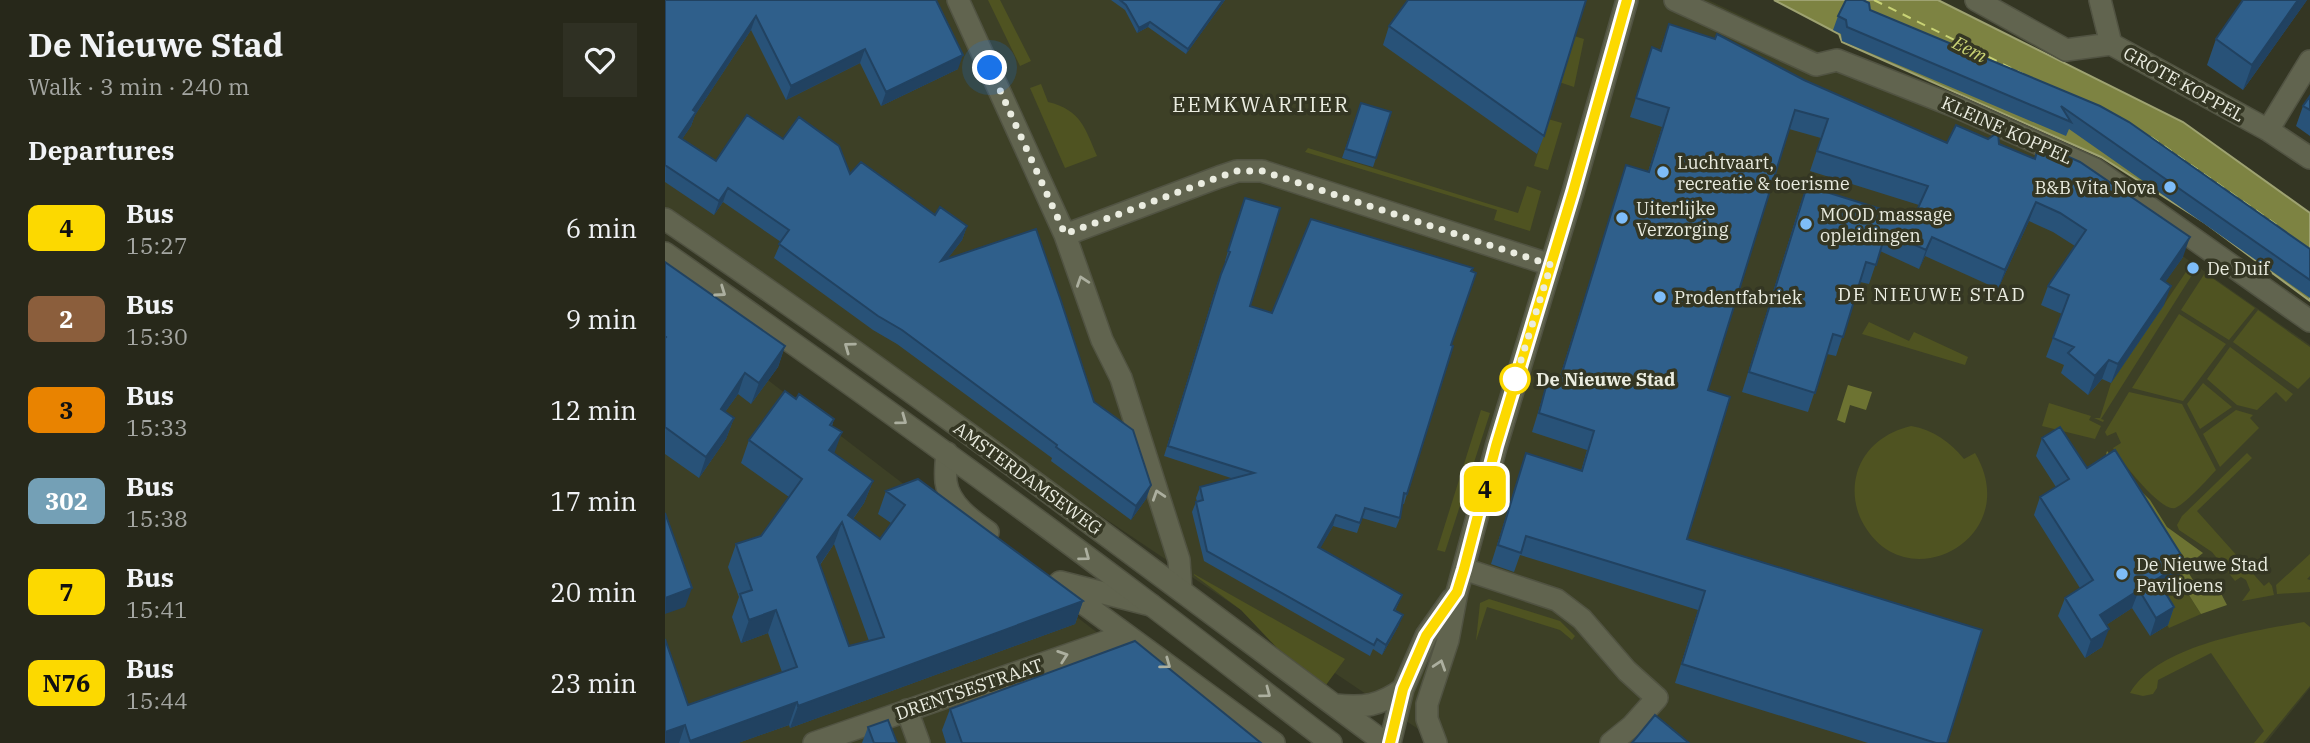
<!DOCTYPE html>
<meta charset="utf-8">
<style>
body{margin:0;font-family:"IBM Plex Serif",serif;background:#2f3023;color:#f1f3f6;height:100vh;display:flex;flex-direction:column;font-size:26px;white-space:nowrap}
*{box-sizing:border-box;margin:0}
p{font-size:23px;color:#a4a6a2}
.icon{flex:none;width:38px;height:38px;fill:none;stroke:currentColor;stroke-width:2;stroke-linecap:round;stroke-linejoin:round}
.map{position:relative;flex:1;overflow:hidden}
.sheet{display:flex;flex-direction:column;background:#27281a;width:665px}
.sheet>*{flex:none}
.badge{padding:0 14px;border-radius:10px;font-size:24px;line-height:46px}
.you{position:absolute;width:35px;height:35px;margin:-18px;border:5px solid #fff;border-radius:50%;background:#1a73e8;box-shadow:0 0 0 10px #1a73e833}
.map>.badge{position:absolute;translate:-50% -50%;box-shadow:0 0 0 4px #fff}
h2{padding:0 28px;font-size:26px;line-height:63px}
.round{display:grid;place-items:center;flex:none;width:74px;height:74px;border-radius:0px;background:#2f3023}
.head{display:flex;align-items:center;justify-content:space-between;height:119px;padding:0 28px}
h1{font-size:33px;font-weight:700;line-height:52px}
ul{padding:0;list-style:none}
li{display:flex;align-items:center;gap:21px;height:91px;padding:0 28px}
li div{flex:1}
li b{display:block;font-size:26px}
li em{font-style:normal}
li .badge{min-width:77px;font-weight:700;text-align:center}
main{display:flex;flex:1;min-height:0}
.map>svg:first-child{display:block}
</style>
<main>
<section class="sheet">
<div class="head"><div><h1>De Nieuwe Stad</h1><p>Walk · 3 min · 240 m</p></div><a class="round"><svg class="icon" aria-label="heart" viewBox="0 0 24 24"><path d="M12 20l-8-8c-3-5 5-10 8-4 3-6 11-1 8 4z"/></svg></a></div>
<h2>Departures</h2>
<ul>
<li><span class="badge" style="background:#fcd900;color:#111">4</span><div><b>Bus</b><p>15:27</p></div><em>6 min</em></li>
<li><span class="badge" style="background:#8b5e3c;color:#fff">2</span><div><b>Bus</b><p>15:30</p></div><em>9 min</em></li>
<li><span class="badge" style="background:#e98300;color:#111">3</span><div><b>Bus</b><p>15:33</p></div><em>12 min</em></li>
<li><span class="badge" style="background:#74a0b6;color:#fff">302</span><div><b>Bus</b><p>15:38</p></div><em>17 min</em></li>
<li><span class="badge" style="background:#fcd900;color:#111">7</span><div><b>Bus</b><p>15:41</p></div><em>20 min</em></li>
<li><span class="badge" style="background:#fcd900;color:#111">N76</span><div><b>Bus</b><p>15:44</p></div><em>23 min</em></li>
</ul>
</section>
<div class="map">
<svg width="1645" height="743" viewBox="0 0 1645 743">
<rect width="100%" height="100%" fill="#343623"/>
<path fill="#3d4026" d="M 0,0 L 1043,0 L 1370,153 L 1645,345 L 1645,688 L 1601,743 L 774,743 L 0,223 Z
M 0,301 L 576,743 L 0,743 Z"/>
<path fill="#4f5321" d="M 323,0 L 335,0 L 366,61 L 355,66 Z
M 909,36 L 919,39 L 909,87 L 894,82 Z
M 376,84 L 383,102 C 416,110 420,128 432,156 L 400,168 L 365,88 Z
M 883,119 L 897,123 L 883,170 L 869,166 Z
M 643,148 L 853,213 L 862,186 L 876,191 L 865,231 L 829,220 L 832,210 L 640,152 Z
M 1527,263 L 1532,267 L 1436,419 L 1439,420 L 1438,422 L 1429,418 L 1435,418 L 1446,383 Z
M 1540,273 L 1590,308 L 1564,340 L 1516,310 Z
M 1593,310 L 1645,347 L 1645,377 L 1633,389 L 1568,342 Z
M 1514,314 L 1561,344 L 1518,401 L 1467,388 Z
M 1204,322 L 1244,341 L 1249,332 L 1303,357 L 1300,365 L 1197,334 Z
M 1565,347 L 1628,394 L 1621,402 L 1611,392 L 1592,410 L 1572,405 L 1542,379 Z
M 1538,383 L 1567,407 L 1535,429 L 1522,404 Z
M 1464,392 L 1517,404 L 1551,470 C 1544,478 1518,506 1510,508 C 1496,512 1456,461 1448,448 L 1456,443 L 1451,432 L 1442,436 L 1440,432 Z
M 1384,403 L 1426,416 L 1424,420 L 1436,426 L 1430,439 L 1377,426 Z
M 816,410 L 825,413 L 780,552 L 772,550 Z
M 1571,410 L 1588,415 L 1585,418 L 1594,428 L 1555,467 L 1538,434 Z
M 1246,426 C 1269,430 1285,442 1299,459 L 1310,453 C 1360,537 1243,601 1199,525 C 1190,510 1187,491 1192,473 C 1200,447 1221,432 1246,426 Z
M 1582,453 L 1587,458 L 1532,511 L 1599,586 L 1604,582 L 1607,586 L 1609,595 L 1577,601 L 1585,590 L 1581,580 L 1576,577 L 1570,581 L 1547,552 L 1514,530 L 1512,525 L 1517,516 Z
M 1645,554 L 1645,576 L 1642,579 L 1645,580 L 1645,592 L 1612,594 L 1611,585 Z
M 529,574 L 680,659 L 661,685 L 612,648 L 576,610 L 529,575 Z
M 1516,583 L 1536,614 L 1504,628 L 1488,601 Z
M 824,599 L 895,621 L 910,636 L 907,640 L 895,630 L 822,607 L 811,641 L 815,603 Z
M 1639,622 L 1645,627 L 1645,686 L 1598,743 L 1589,743 L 1599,731 L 1546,653 L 1493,680 L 1492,688 L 1488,694 L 1478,696 L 1465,693 C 1493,645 1588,631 1639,622 Z"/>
<path fill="#6d7332" d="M 1183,385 L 1207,392 L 1201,410 L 1185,405 L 1180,423 L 1172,420 Z
M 1442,451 L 1466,481 L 1485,500 L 1502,527 L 1538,553 L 1520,567 L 1534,590 L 1547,581 L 1551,584 L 1562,605 L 1536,614 L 1439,462 Z"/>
<path fill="#7d8342" stroke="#9ea271" stroke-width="2" d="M 1109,0 L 1273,0 L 1518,122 L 1645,213 L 1645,301 L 1540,223 L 1436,157 L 1177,42 L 1174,34 Z"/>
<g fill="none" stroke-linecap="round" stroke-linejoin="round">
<path stroke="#c8d274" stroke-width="2" stroke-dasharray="9 7" stroke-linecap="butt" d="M 1209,0 L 1358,74
M 1486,137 L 1616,228"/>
<defs>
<path id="street" d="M 293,0 L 400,235 L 437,340 L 456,378 L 514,560 L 516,590
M 1010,0 L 1151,65 L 1172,60 L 1294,108 L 1430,169 L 1645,321
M 1311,0 L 1401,50 L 1446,44 L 1603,130 L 1645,158
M 1435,0 L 1446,44
M 1603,130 L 1645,61
M 400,235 L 554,177 L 572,171 L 597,171 L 886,265
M 282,453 C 281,462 280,473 281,482 C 284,504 306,520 323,532
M 799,569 L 892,600 L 917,619 L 962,671 L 992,698 L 967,726 L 946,743
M 395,582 L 486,605
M 396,587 L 609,743
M 242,710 L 254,743
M 149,743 L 460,635"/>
<path id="secondary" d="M 0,219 C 246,386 482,566 720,743
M 0,253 C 164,368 326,484 485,604 C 546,650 605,697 666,743
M 670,705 C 699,708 714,706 738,689
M 725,743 L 738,689 L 761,636 L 787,599
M 771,743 L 762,719 L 762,704 L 783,640 L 792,592 L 831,447 L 908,192 L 962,0"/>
</defs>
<use href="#street" stroke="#515342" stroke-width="24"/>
<use href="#secondary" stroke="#515342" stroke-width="24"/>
<use href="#street" stroke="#61644f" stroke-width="21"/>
<use href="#secondary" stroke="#61644f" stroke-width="21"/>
</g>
<path fill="#285278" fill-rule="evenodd" d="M 0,0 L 271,0 L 293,69 L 216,106 L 195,63 L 121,100 L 86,30 L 30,115 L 26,126 L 17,139 L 51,161 L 118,139 L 185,174 L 270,215 L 302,226 L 297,240 L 283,258 L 429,402 L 486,485 L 481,499 L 466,520 L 386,461 L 387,458 L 232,344 L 208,330 L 109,258 L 116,242 L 58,202 L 49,215 L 0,182 Z
M 446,0 L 560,0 L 521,54 L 483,27 L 472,33 L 460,10 Z
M 1642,0 L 1578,90 L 1542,65 L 1551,39 Z
M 1205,10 L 1435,106 L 1645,249 L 1645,298 L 1404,129 L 1401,136 L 1177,41 L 1176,34 L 1168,30 L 1173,16 Z
M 1004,24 L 1139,80 L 1282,143 L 1334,144 L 1369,159 L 1374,144 L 1518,257 L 1500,282 L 1499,305 L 1446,383 L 1437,379 L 1423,395 L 1396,373 L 1399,365 L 1381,357 L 1397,314 L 1376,305 L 1383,286 L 1410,246 L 1388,232 L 1364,221 L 1333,289 L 1260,256 L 1254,269 L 1215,251 L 1204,284 L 1195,282 L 1171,356 L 1162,354 L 1143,412 L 1077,392 L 1135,205 L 1142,186 L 1248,219 L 1254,205 L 1145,171 L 1156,138 L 1124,129 L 1043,390 L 1022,539 L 1282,743 L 1203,743 L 1010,683 L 1033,610 L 855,555 L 849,572 L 826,564 L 861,453 L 916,471 L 922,450 L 867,432 L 882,383 L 892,386 L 955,184 L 961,165 L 983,172 L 997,127 L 965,117 L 987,47 L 995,50 Z
M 724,26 L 879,136 L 872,154 L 718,45 Z
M 1645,96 L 1645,136 L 1631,126 L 1638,106 Z
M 696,103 L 711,158 L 708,167 L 677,158 Z
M 576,209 L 585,306 L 607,313 L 808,268 L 742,494 L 739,504 L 737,504 L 735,518 L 731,528 L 697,518 L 692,533 L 668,526 L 655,548 L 737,595 L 730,611 L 734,625 L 717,655 L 708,649 L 705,656 L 539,561 L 527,512 L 531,502 L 532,502 L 531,498 L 535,487 L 569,479 L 499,456 L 552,284 L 561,262 L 560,261 Z
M 0,262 L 120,346 L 113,367 L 86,404 L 73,394 L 60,412 L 69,418 L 61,439 L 34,478 L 0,454 Z
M 131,399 L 169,419 L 167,426 L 169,453 L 208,481 L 199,503 L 188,519 L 215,539 L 226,523 L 213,514 L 221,491 L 418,601 L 410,624 L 125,728 L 124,725 L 73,743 L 0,743 L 23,705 L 117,672 L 103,633 L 76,643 L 67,617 L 74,597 L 63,567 L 71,544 L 96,536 L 124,497 L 76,463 L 84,440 ZM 169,544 L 204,641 L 184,646 L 155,565 Z
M 1377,438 L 1422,468 L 1520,561 L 1513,579 L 1498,589 L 1509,607 L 1503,625 L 1485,636 L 1467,608 L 1441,625 L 1437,647 L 1420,658 L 1393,616 L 1400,598 L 1415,588 L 1369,515 L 1375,497 L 1391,487 L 1371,456 Z
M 285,709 L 596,743 L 281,743 L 277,730 Z
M 203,727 L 232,743 L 197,743 Z"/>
<path fill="#214261" d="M 558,0 L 560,0 L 521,54 L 523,49 Z
M 1633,0 L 1642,0 L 1578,90 L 1587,65 Z
M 91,16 L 86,30 L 30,115 L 26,126 L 9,151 L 14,137 L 28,110 Z
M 485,22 L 483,27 L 472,33 L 474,28 Z
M 200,49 L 195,63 L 121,100 L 126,86 Z
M 298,55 L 293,69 L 216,106 L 221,92 Z
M 63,188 L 58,202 L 49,215 L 54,201 Z
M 1371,202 L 1364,221 L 1333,289 L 1340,270 Z
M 302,226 L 297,240 L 271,274 L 276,261 Z
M 1267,237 L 1260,256 L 1254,269 L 1261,250 Z
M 1525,237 L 1518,257 L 1489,298 L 1496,279 Z
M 1506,286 L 1499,305 L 1446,383 L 1453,364 Z
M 120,346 L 113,367 L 86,404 L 94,383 Z
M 1444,360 L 1437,379 L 1423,395 L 1430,376 Z
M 80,373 L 73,394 L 48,429 L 56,409 Z
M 69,418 L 61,439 L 34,478 L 41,457 Z
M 177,432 L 169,454 L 164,450 Z
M 208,481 L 199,503 L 180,530 L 183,515 Z
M 486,485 L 481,499 L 466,520 L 471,506 Z
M 671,515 L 668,526 L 650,558 L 653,547 Z
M 177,522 L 169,544 L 144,580 L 152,557 Z
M 1520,561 L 1513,579 L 1485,597 L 1492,579 Z
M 27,588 L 20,607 L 0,614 L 0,598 Z
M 1474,590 L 1467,608 L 1429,633 L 1435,615 Z
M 418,601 L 410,624 L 125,728 L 133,706 Z
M 1509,607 L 1503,625 L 1485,636 L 1491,618 Z
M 111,610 L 103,633 L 76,643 L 84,620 Z
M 738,615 L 734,625 L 717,655 L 721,645 Z
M 1444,629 L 1437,647 L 1420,658 L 1426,640 Z
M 132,702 L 124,725 L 73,743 L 25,743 L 25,741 Z
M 20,725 L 14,743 L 0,743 L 0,732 Z"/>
<path fill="#2f5f8b" stroke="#214261" stroke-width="2" fill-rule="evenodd" d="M 0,0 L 271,0 L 298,55 L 221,92 L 200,49 L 126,86 L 91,16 L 28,110 L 31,112 L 14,137 L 51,161 L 82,115 L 118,139 L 134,117 L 174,146 L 185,174 L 196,162 L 270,215 L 275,207 L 302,226 L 276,261 L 371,229 L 396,301 L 429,402 L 468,430 L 486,485 L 471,506 L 391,447 L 392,445 L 237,330 L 213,316 L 114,244 L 124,230 L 63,188 L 54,201 L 0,165 Z
M 455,0 L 558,0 L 523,49 L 485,22 L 474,28 L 461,5 Z
M 743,0 L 921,0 L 879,136 L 724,26 Z
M 1181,0 L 1198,0 L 1204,3 L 1205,10 L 1435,106 L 1464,122 L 1645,249 L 1645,280 L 1396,106 L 1406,122 L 1182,27 L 1181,20 L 1173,16 Z
M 1578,0 L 1633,0 L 1587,65 L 1551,39 Z
M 1004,24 L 1050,39 L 1052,34 L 1139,80 L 1282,143 L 1291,125 L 1323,139 L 1333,132 L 1334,144 L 1370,159 L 1374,144 L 1415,162 L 1525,237 L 1496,279 L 1506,286 L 1453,364 L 1444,360 L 1430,376 L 1403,353 L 1409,347 L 1388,338 L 1404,295 L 1383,286 L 1421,230 L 1395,213 L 1371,202 L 1340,270 L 1267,237 L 1261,250 L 1221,232 L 1211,265 L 1201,262 L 1178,337 L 1168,334 L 1150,393 L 1084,372 L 1142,186 L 1248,219 L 1263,186 L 1152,151 L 1163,119 L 1130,110 L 1043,390 L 1065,397 L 1022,539 L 1317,630 L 1282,743 L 1271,743 L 1017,664 L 1040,591 L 861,536 L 856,553 L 833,545 L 861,453 L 917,471 L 929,431 L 874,413 L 882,383 L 893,386 L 961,165 L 984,172 L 1004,108 L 971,98 L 987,47 L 996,51 Z
M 1645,96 L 1645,110 L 1638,106 Z
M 696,103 L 726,112 L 711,158 L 681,149 Z
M 580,198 L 615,208 L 585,306 L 607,313 L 646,219 L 808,268 L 806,271 L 811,273 L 786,345 L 788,346 L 742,494 L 739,493 L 735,518 L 700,508 L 695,523 L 671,515 L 653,547 L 737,595 L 729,610 L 738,615 L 721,645 L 712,639 L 709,645 L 542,551 L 531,502 L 538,500 L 535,487 L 589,473 L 503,446 L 556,274 L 565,252 L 563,251 Z
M 0,262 L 120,346 L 94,383 L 80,373 L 56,409 L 69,418 L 41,457 L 0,427 L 0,338 L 1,337 L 0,336 Z
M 120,391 L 131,399 L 134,394 L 169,419 L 165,425 L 177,432 L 164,450 L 208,481 L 183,515 L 215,539 L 240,505 L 221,491 L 253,479 L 418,601 L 133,706 L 132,702 L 25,741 L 20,725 L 0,732 L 0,639 L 23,705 L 132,667 L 111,610 L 84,620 L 75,594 L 87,590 L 71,544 L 96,536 L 137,479 L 84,440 ZM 177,522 L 219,637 L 184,646 L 152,557 Z
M 1395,427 L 1422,468 L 1450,450 L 1520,561 L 1492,579 L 1509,607 L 1491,618 L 1474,590 L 1435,615 L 1444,629 L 1426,640 L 1400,598 L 1428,580 L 1375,497 L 1404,479 L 1377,438 Z
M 0,513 L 27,588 L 0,598 Z
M 470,641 L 596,743 L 297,743 L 285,709 Z
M 990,715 L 1024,743 L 967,743 Z
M 223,720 L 232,743 L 209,743 L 203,727 Z"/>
<defs><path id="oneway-chevron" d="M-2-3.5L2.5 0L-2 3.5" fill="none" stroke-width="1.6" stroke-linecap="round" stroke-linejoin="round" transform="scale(1.75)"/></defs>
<g stroke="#acaf9f">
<use href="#oneway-chevron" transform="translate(417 281) rotate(-109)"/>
<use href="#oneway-chevron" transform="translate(56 292) rotate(35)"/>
<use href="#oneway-chevron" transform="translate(184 347) rotate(-144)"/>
<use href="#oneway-chevron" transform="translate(237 420) rotate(36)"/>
<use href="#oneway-chevron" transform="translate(493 495) rotate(-108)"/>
<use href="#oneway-chevron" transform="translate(420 556) rotate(37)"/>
<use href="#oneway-chevron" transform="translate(398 656) rotate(-19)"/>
<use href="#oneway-chevron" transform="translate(501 664) rotate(36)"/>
<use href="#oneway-chevron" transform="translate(775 665) rotate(-72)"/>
<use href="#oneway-chevron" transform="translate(601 693) rotate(37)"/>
</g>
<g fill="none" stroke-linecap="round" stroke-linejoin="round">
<defs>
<path id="line" d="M 725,743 L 738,689 L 761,636 L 792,592 L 799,569 L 831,446 L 908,192 L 962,0"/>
</defs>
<use href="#line" stroke="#fff" stroke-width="16"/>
<use href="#line" stroke="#fcd900" stroke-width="10"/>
<path stroke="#eaece0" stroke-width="7" stroke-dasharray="0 12.6" d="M 325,68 L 400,234 L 554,177 L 572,171 L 597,171 L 886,265 L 850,379"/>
</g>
<g fill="#7ebdf9" stroke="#343623" stroke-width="2.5">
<circle cx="998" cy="172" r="7"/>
<circle cx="1505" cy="187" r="7"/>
<circle cx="957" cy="218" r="7"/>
<circle cx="1141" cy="224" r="7"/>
<circle cx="1528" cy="268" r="7"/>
<circle cx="995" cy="297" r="7"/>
<circle cx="1457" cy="574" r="7"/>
</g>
<circle fill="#fff" stroke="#fcd900" stroke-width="3.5" cx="850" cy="379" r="14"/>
<g text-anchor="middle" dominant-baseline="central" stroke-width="7" stroke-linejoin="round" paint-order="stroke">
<g font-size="18" fill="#eaece0" stroke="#343623">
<text transform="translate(1519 84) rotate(29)">GROTE KOPPEL</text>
<text transform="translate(1342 130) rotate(24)">KLEINE KOPPEL</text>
<text transform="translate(363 478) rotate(36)">AMSTERDAMSEWEG</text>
<text transform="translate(304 689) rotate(-19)">DRENTSESTRAAT</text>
</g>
<g font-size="18" fill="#eaece0" stroke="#343623" text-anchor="start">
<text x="1012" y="162">Luchtvaart,<tspan x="1012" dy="21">recreatie &amp; toerisme</tspan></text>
<text x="1491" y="187" text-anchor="end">B&amp;B Vita Nova</text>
<text x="971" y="208">Uiterlijke<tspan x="971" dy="21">Verzorging</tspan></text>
<text x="1155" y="214">MOOD massage<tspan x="1155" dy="21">opleidingen</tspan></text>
<text x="1542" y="268">De Duif</text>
<text x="1009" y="297">Prodentfabriek</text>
<text x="1471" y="564">De Nieuwe Stad<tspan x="1471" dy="21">Paviljoens</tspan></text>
</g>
<g font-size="18" font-weight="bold" fill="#eaece0" stroke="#343623" text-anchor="start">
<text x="871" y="379">De Nieuwe Stad</text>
</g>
<g font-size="19" font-style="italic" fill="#c8d274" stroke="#343623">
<text transform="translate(1305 49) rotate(27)">Eem</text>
</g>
<g font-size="19" letter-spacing="2" fill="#eaece0" stroke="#343623">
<text x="1267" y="294">DE NIEUWE STAD</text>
</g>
<g font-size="21" letter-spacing="2" fill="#eaece0" stroke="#343623">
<text x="596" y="104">EEMKWARTIER</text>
</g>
</g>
</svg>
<div class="you" style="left:325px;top:68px"></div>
<b class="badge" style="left:820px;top:489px;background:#fcd900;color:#111">4</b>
</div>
</main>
